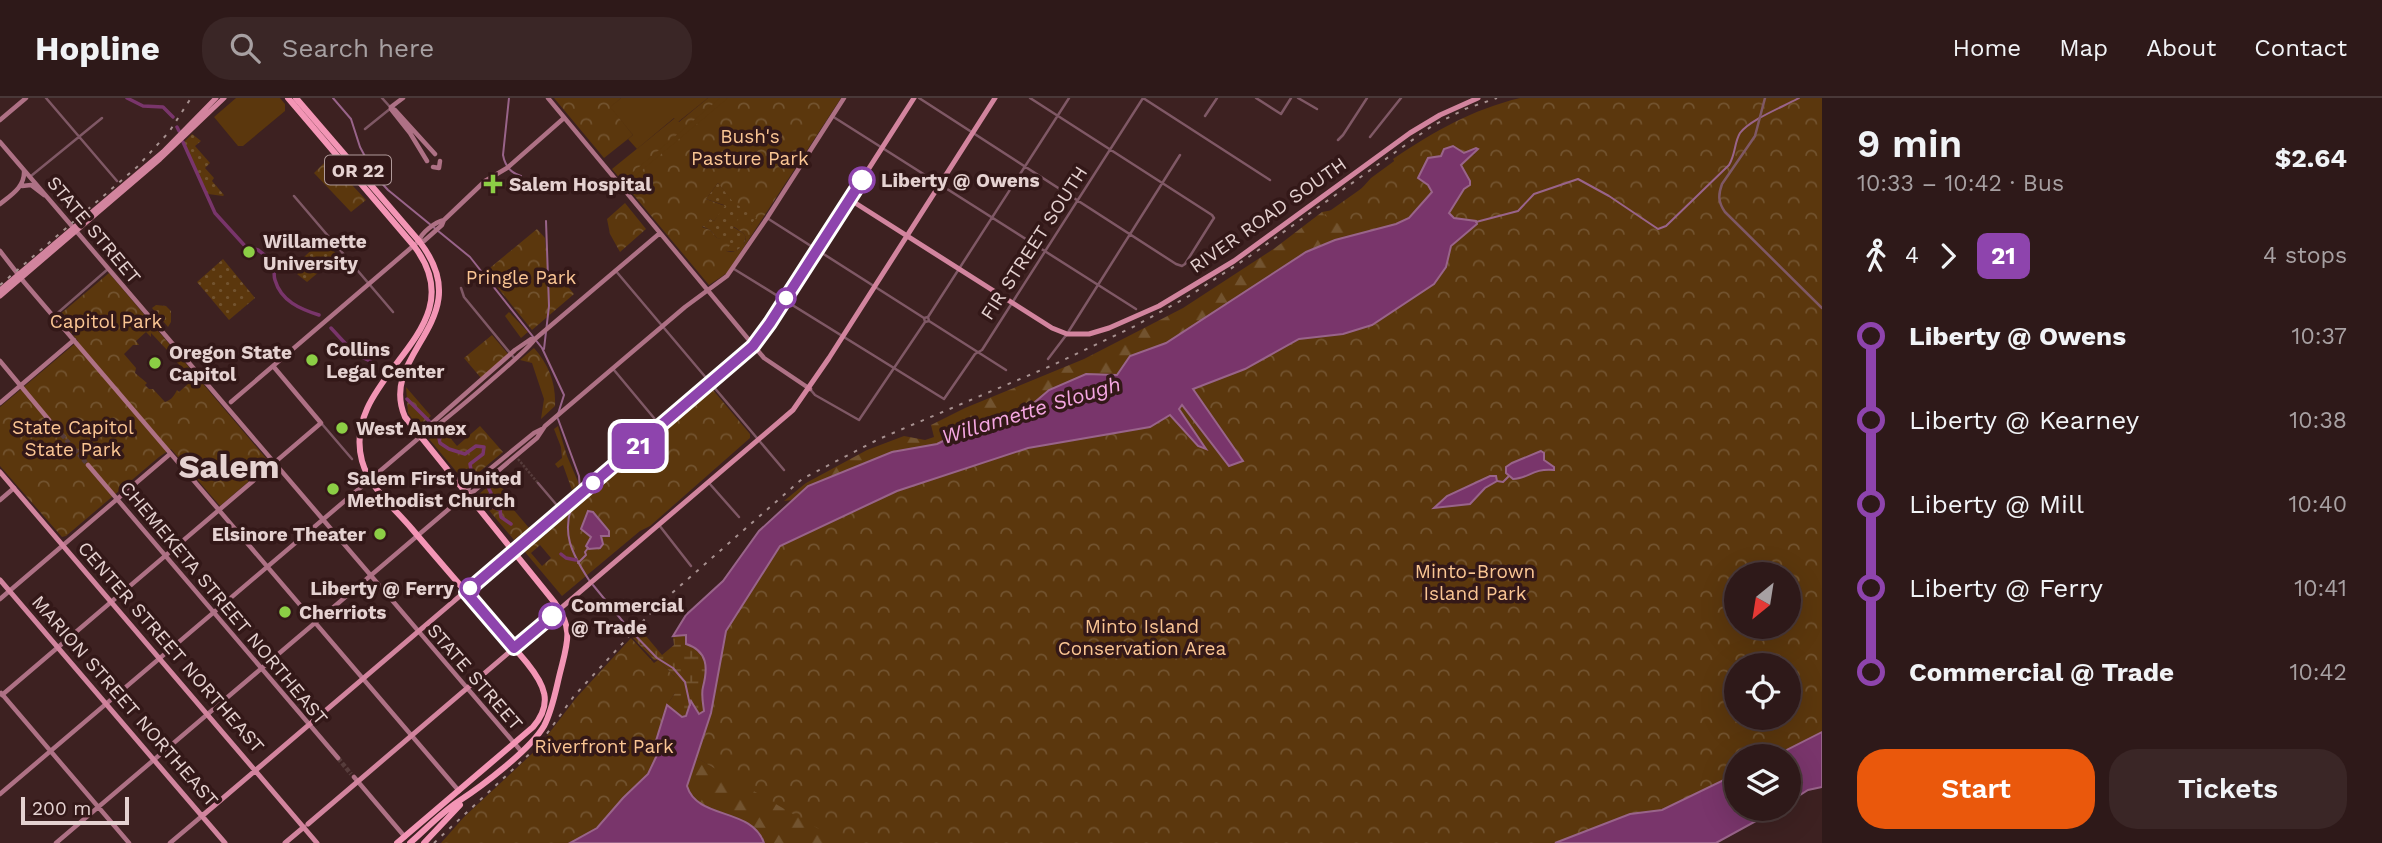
<!DOCTYPE html>
<meta charset="utf-8">
<style>
body{margin:0;font-family:"Work Sans",sans-serif;background:#3a2626;color:#f1f3f6;height:100vh;display:flex;flex-direction:column;font-size:26px;white-space:nowrap}
*{box-sizing:border-box;margin:0}
p{font-size:23px;color:#a7a0a2}
.icon{flex:none;width:38px;height:38px;fill:none;stroke:currentColor;stroke-width:2;stroke-linecap:round;stroke-linejoin:round}
.map{position:relative;flex:1;overflow:hidden}
.panel{display:flex;flex-direction:column;background:#2e1919;width:560px}
.panel>*{flex:none}
.badge{padding:0 14px;border-radius:10px;font-size:24px;line-height:46px}
.needle{width:46px;rotate:210deg}
.tools{position:absolute;left:1724px;top:464px;display:grid;gap:14px}
.tools a{display:grid;place-items:center;width:77px;height:77px;border-radius:50%;background:#2e1919;box-shadow:0 7px 28px #0002,0 0 0 2px #493838;font-size:35px}
.scale{position:absolute;left:21px;bottom:18px;width:108px;box-sizing:border-box;padding-left:7px;border:4px solid #e5d2d1;border-top:0;font-size:19px;line-height:24px;white-space:nowrap;color:#e5d2d1;-webkit-text-stroke:5px #331818;paint-order:stroke}
.map>.badge{position:absolute;translate:-50% -50%;box-shadow:0 0 0 4px #fff}
.legs{display:flex;align-items:center;gap:10px;height:77px;padding:0 35px;font-size:23px}
.legs p{margin-inline-start:auto}
.head{display:flex;align-items:center;justify-content:space-between;height:119px;padding:0 35px}
h1{font-size:38px;font-weight:600;line-height:52px}
.action{display:flex;gap:14px;margin-top:auto;padding:14px 35px}
.action a{flex:1;height:80px;border-radius:28px;background:#ea580c;color:#fff;font-size:28px;font-weight:600;line-height:80px;text-align:center}
.action a+a{background:#3a2626;color:#f1f3f6}
ul{padding:0 35px;list-style:none}
li{display:flex;align-items:center;gap:24px;height:84px;font-size:26px}
li i{display:grid;place-items:center;width:10px;height:100%;margin:0 9px;background:currentColor}
li i::after{content:'';width:18px;height:18px;margin:-9px;border:5px solid;border-radius:50%;background:#2e1919}
li p{margin-inline-start:auto}
li:first-child i{background:linear-gradient(#0000 50%,currentColor 0)}
li:last-child i{background:linear-gradient(currentColor 50%,#0000 0)}
header{display:flex;align-items:center;gap:42px;box-sizing:border-box;height:98px;padding:0 35px;background:#2e1919;border-bottom:2px solid #493838}
header strong{font-size:33px}
nav{display:flex;gap:38px;margin-inline-start:auto;font-size:24px}
.search{width:490px;height:63px;background:#3a2626;display:flex;align-items:center;gap:18px;box-sizing:border-box;padding:0 24px;border-radius:28px;color:#a7a0a2;font-size:26px}
main{display:flex;flex:1;min-height:0}
.map>svg:first-child{display:block}
</style>
<header>
<strong>Hopline</strong>
<div class="search"><svg class="icon" aria-label="search" viewBox="0 0 24 24"><circle cx="10" cy="10" r="6"/><path d="M15 15l6 6"/></svg>Search here</div>
<nav><a>Home</a><a>Map</a><a>About</a><a>Contact</a></nav>
</header>
<main>
<div class="map">
<svg width="1822" height="745" viewBox="0 0 1822 745">
<defs>
<pattern id="grass-dots" width="8" height="8" patternUnits="userSpaceOnUse" patternTransform="scale(1.75)"><rect width="8" height="8" fill="#5b370d"/><path d="M2 2h.1M6 6h.1" fill="none" stroke="#72532f" stroke-width="1.8" stroke-linecap="round"/></pattern>
<pattern id="forest-firs" width="22" height="20" patternUnits="userSpaceOnUse" patternTransform="scale(1.75)"><rect width="22" height="20" fill="#5b370d"/><path d="M5 1l3.5 6h-7zM16 11l3.5 6h-7z" fill="#72532f"/></pattern>
<pattern id="wetland-marsh" width="20" height="14" patternUnits="userSpaceOnUse" patternTransform="scale(1.75)"><rect width="20" height="14" fill="#5b370d"/><path d="M1 5h8M5 5V1M11 12h8M15 12V8" fill="none" stroke="#72532f"/></pattern>
<pattern id="park-crowns" width="20" height="18" patternUnits="userSpaceOnUse" patternTransform="scale(1.75)"><rect width="20" height="18" fill="#5b370d"/><path d="M2 6a3 3 0 1 1 6 0M12 15a3 3 0 1 1 6 0" fill="none" stroke="#72532f"/></pattern>
</defs>
<rect width="100%" height="100%" fill="#3d2121"/>
<path fill="url(#grass-dots)" d="M 192,36 L 201,43 L 195,48 L 210,65 L 205,70 L 214,80 L 212,83 L 224,97 L 223,98 L 208,96 L 185,47 L 185,43 Z
M 718,85 L 733,103 L 757,119 L 751,127 L 733,129 L 743,135 L 746,139 L 743,148 L 736,153 L 726,153 L 729,147 L 725,142 L 717,140 L 710,132 L 702,128 L 710,121 L 714,123 L 724,107 L 706,101 Z
M 324,141 L 338,158 L 307,184 L 297,176 L 301,173 L 296,166 Z
M 223,161 L 255,200 L 229,222 L 197,184 Z
M 156,207 L 166,208 L 171,213 L 171,224 L 168,229 L 152,210 Z"/>
<path fill="url(#forest-firs)" d="M 1397,61 L 1454,120 L 1377,132 L 1335,142 L 1166,245 L 1130,258 L 1117,277 L 1086,276 L 1049,292 L 1029,309 L 974,328 L 937,346 L 892,354 L 808,388 L 792,402 L 784,403 L 806,385 L 867,352 L 904,338 L 925,342 L 934,339 L 931,327 L 965,310 L 1084,261 L 1183,210 L 1275,150 L 1322,114 L 1344,110 L 1371,80 Z
M 695,659 L 713,669 L 953,745 L 764,745 C 753,711 693,717 687,690 C 685,681 693,668 695,659 Z"/>
<path fill="url(#wetland-marsh)" d="M 640,531 L 662,557 L 674,547 L 673,538 L 686,537 L 686,546 C 703,552 710,566 705,583 C 703,592 703,585 702,595 C 702,600 703,607 704,612 L 700,617 L 691,604 L 686,618 L 682,619 L 667,607 L 675,595 L 675,579 L 658,562 L 654,562 L 632,539 Z"/>
<path fill="url(#park-crowns)" fill-rule="evenodd" d="M 554,0 L 621,0 L 611,9 L 633,37 L 604,60 Z
M 708,0 L 841,0 L 727,175 L 709,187 L 612,71 L 675,20 L 679,24 ZM 718,85 L 733,104 L 756,119 L 751,127 L 740,119 L 733,128 L 743,135 L 746,139 C 745,149 736,156 726,153 L 730,147 L 726,141 L 717,140 L 710,132 L 702,129 L 710,121 L 714,123 L 725,108 L 706,101 Z
M 1520,0 L 1822,0 L 1822,634 L 1775,658 L 1736,658 L 1736,677 L 1661,712 L 1630,716 L 1555,745 L 843,745 L 695,659 L 711,615 L 726,533 L 780,448 L 897,393 L 1028,350 L 1150,329 L 1193,291 L 1245,271 L 1299,241 L 1343,236 L 1372,227 L 1434,186 L 1446,169 L 1451,148 L 1476,126 L 1476,123 L 1454,120 L 1448,115 L 1470,83 L 1461,67 L 1465,61 L 1475,56 L 1441,58 L 1428,87 L 1432,94 L 1431,98 L 1409,120 L 1396,126 L 1357,137 L 1324,117 L 1396,66 L 1393,61 C 1435,33 1471,12 1520,0 ZM 1736,476 L 1788,476 L 1788,528 L 1736,528 ZM 1736,567 L 1788,567 L 1788,620 L 1736,620 Z
M 328,61 L 366,102 L 351,114 L 314,75 Z
M 625,105 L 646,131 L 620,154 L 610,136 L 607,121 Z
M 537,131 L 545,140 L 548,179 L 556,174 L 574,196 L 532,232 L 485,174 Z
M 109,175 L 270,365 L 220,408 L 171,351 L 159,359 L 66,438 L 62,439 L 0,368 L 0,309 L 78,243 L 58,218 ZM 146,234 L 151,239 L 151,235 L 168,253 L 168,260 L 174,261 L 191,280 L 186,281 L 189,285 L 179,294 L 177,292 C 175,296 172,302 165,304 L 153,291 L 149,291 L 145,287 L 147,285 L 135,275 L 136,270 L 124,256 L 133,247 L 139,247 L 136,243 Z
M 509,214 L 528,234 L 521,240 L 505,218 Z
M 492,237 L 508,256 L 481,280 L 464,260 Z
M 534,250 C 549,267 556,285 555,308 L 541,321 L 544,301 L 532,265 L 520,262 Z
M 406,289 L 431,318 L 418,329 L 408,315 Z
M 713,292 L 750,336 L 750,340 L 650,428 L 640,433 L 562,498 L 525,454 ZM 588,413 L 606,429 L 609,438 L 601,438 L 602,449 L 589,451 L 587,449 L 591,439 C 582,431 581,423 588,413 ZM 540,447 L 551,460 L 542,468 L 531,455 Z
M 480,328 L 503,354 L 466,385 L 429,341 L 442,330 L 457,348 Z
M 558,328 L 567,358 L 579,386 L 572,392 L 563,367 L 558,370 L 555,366 L 562,360 L 561,349 L 554,331 Z
M 495,382 L 517,407 L 513,411 L 529,430 L 514,442 L 477,398 Z
M 631,540 L 654,565 L 658,562 L 675,579 L 675,595 L 667,607 L 656,643 L 657,657 L 655,664 L 643,682 L 623,700 L 597,730 L 570,745 L 441,745 L 464,719 L 537,651 L 576,600 Z"/>
<path fill="#5b370d" d="M 236,0 L 280,0 L 285,6 L 285,13 L 243,48 L 238,48 L 214,19 Z
M 621,0 L 708,0 L 678,24 L 674,20 L 637,51 L 628,41 L 633,37 L 610,9 Z
M 720,0 L 728,0 L 635,78 L 632,75 Z"/>
<path fill="#79356b" stroke="#99648a" stroke-width="2" d="M 1453,48 L 1464,55 L 1476,50 L 1478,51 L 1461,67 L 1470,83 L 1470,87 L 1464,91 L 1449,115 L 1454,120 L 1476,123 L 1477,126 L 1451,148 L 1446,169 L 1434,186 L 1372,227 L 1343,236 L 1299,241 L 1245,271 L 1193,291 L 1243,363 L 1229,368 L 1182,307 L 1179,311 L 1206,351 L 1198,348 L 1170,317 L 1150,329 L 1028,350 L 897,393 L 780,448 L 726,533 L 711,615 L 687,688 C 697,722 752,709 764,745 L 570,745 L 597,730 L 623,700 L 648,676 L 657,657 L 655,646 L 667,607 L 682,619 L 686,618 L 691,603 L 699,616 L 704,613 C 703,605 701,596 703,589 C 708,570 708,553 686,546 L 686,537 L 673,538 L 686,517 L 723,483 L 759,433 L 808,388 L 892,354 L 937,346 L 974,328 L 1029,309 L 1049,292 L 1086,276 L 1117,277 L 1130,258 L 1166,245 L 1306,154 L 1335,142 L 1396,126 L 1409,120 L 1432,94 L 1428,87 L 1418,80 L 1428,60 L 1441,58 L 1444,51 Z
M 1541,353 L 1544,355 L 1544,362 L 1554,369 L 1554,372 C 1532,370 1528,381 1513,381 L 1506,375 L 1506,369 L 1512,365 Z
M 1490,378 L 1496,378 L 1497,383 L 1485,390 L 1470,406 L 1434,410 L 1447,398 Z
M 588,413 L 593,414 L 609,433 L 609,438 L 601,438 L 603,446 L 600,450 L 589,451 L 586,448 L 591,439 L 581,431 Z
M 1822,634 L 1822,689 L 1808,692 L 1789,704 L 1788,658 L 1775,658 Z
M 1736,676 L 1736,710 L 1778,711 L 1716,745 L 1555,745 L 1630,716 L 1662,712 Z"/>
<g fill="none" stroke-linecap="round" stroke-linejoin="round">
<path stroke="#99648a" stroke-width="2" d="M 333,0 L 351,21 L 360,49 L 376,79 L 388,92 L 470,159 L 542,250 L 564,297 L 558,316
M 509,0 L 503,57 C 505,68 510,75 521,78
M 1476,124 L 1518,113 L 1534,96 L 1578,81 L 1609,98 L 1658,131 L 1666,128 L 1729,67 C 1736,55 1734,45 1740,35 C 1751,21 1783,9 1799,0
M 544,251 L 549,208 L 546,123
M 558,321 L 579,378 L 580,392
M 1497,383 L 1503,384 L 1509,378
M 574,403 C 560,434 572,456 589,482
M 578,465 L 586,457 L 585,454 L 588,450
M 593,487 L 629,531 L 657,560 L 673,570 L 685,584 L 690,607"/>
<path stroke="#79356b" stroke-width="3.5" d="M 127,0 L 143,8 L 163,9 L 173,19
M 177,29 L 179,33
M 183,44 L 215,115 L 245,148 L 258,152 L 275,165 C 275,170 273,177 275,182 C 281,203 300,211 319,217
M 331,230 L 355,256 L 370,263 L 374,267
M 407,301 L 430,324
M 437,331 L 440,345 L 449,351 L 465,356 L 476,348 L 484,349 L 483,356 L 470,366 L 471,372 L 478,378
M 487,387 L 491,395 L 489,398
M 490,408 L 500,412 L 501,419 L 511,426
M 561,456 L 566,460 L 576,462"/>
<path stroke="#563c3b" stroke-width="2.5" stroke-dasharray="2.5 1.5" stroke-linecap="butt" d="M 518,361 L 538,385"/>
<path stroke="#563c3b" stroke-width="4.5" stroke-dasharray="4.5 2" stroke-linecap="butt" d="M 49,322 L 88,367
M 338,660 L 351,676"/>
<path stroke="#7f5865" stroke-width="2.5" d="M 46,0 L 117,83
M 919,0 L 1176,166 L 1182,168 L 1185,166 L 1212,123 L 1214,120 L 1212,117 L 1030,0
M 1143,0 L 1270,82
M 1256,0 L 1281,16 L 1291,0
M 1298,0 L 1317,11
M 1765,0 L 1755,38 L 1722,86 C 1718,97 1718,104 1725,114 L 1822,210
M 832,18 L 1136,211
M 1205,18 L 1217,0
M 365,31 L 391,10 L 382,0
M 1370,39 L 1401,0
M 1338,42 L 1343,37 L 1367,0
M 31,78 L 102,20
M 294,98 L 393,214
M 767,120 L 924,220
M 734,171 L 944,301 L 975,256 L 982,252 L 1143,0
M 615,172 L 784,372
M 461,190 L 464,199 L 515,261
M 53,219 L 108,171
M 928,219 L 929,223 L 925,224 L 924,220 L 928,219 L 1069,0
M 929,223 L 1006,272
M 1048,261 L 1067,236 L 1180,57
M 614,272 L 659,326
M 810,291 L 815,297 L 859,322 L 925,224
M 322,326 L 352,361
M 538,385 L 561,412
M 709,385 L 739,419
M 659,427 L 691,468"/>
<path stroke="#ae7185" stroke-width="4.5" d="M 548,0 L 764,260 L 810,291
M 391,9 L 403,0
M 391,10 L 395,12 L 435,56
M 391,11 L 410,35 L 427,63
M 0,22 L 26,0
M 0,44 L 521,653
M 433,69 L 439,70 L 440,63
M 22,88 L 31,87 L 44,97
M 0,106 C 11,97 25,89 24,73
M 419,143 L 424,143 L 442,127 L 444,122 L 485,83 L 507,70 L 564,20
M 0,153 L 24,184 L 459,693
M 0,263 L 49,322
M 231,304 L 419,143 C 421,135 435,124 444,122
M 0,305 L 74,242
M 420,339 L 423,333 L 515,252 L 531,241 L 535,241
M 88,367 L 338,660
M 468,394 L 469,388 L 534,335 L 542,331
M 0,402 L 14,390
M 0,501 L 170,356
M 1,595 L 129,745
M 2,597 L 321,325 L 273,268
M 354,679 L 405,739
M 0,696 L 420,339 C 433,334 527,253 535,241 L 660,135
M 56,745 L 463,399 L 474,393 L 537,340 L 545,328 L 685,209 L 727,178 L 767,120 L 844,0
M 170,745 L 202,718"/>
<path stroke="#d2849e" stroke-width="5" d="M 849,101 L 1052,230 L 1067,236 L 1089,236 L 1109,230 L 1159,208 L 1234,163 L 1410,35 L 1440,17 L 1478,0
M 0,192 L 163,54 L 216,0
M 0,198 L 160,61 L 224,0
M 0,374 L 317,745
M 0,482 L 225,745
M 202,718 L 753,248 L 770,225 L 914,0
M 308,726 L 793,312 L 829,260 L 995,0
M 285,745 L 304,729"/>
<path stroke="#f395b5" stroke-width="6" d="M 288,0 L 414,148 C 480,234 339,277 362,363 C 369,389 395,411 412,431 C 450,476 489,520 527,565 C 544,586 554,605 533,629 L 397,745
M 296,0 L 419,143 C 481,222 377,255 405,319 L 555,505 C 573,530 568,543 561,571 C 556,590 553,611 544,628 C 530,652 482,688 459,703 C 442,714 426,731 410,745
M 424,745 L 460,707"/>
<path stroke="#a79190" stroke-width="2" stroke-dasharray="3.5 7" stroke-linecap="butt" d="M 0,187 L 137,69 L 169,34 L 191,0
M 434,745 L 538,648 L 574,598 L 656,509 L 802,381 L 879,341 L 1053,267 L 1135,228 L 1189,198 L 1250,158 L 1432,28 L 1465,11 L 1497,0"/>
</g>
<g fill="none" stroke-linecap="round" stroke-linejoin="round">
<defs>
<path id="line-1" d="M 552,518 L 514,550 L 466,494 L 753,248 L 770,225 L 862,82"/>
</defs>
<use href="#line-1" stroke="#fff" stroke-width="16"/>
<use href="#line-1" stroke="#8e44ad" stroke-width="10"/>
</g>
<g fill="#fff" stroke="#8e44ad" stroke-width="3.5">
<circle cx="862" cy="82" r="12"/>
<circle cx="786" cy="200" r="9"/>
<circle cx="593" cy="385" r="9"/>
<circle cx="470" cy="490" r="9"/>
<circle cx="552" cy="518" r="12"/>
</g>
<g fill="#8cce45" stroke="#331818" stroke-width="2.5">
<path d="M489.5 75.5h7v7h7v7h-7v7h-7v-7h-7v-7h7z"/>
<circle cx="249" cy="154" r="7"/>
<circle cx="312" cy="262" r="7"/>
<circle cx="155" cy="265" r="7"/>
<circle cx="342" cy="330" r="7"/>
<circle cx="333" cy="391" r="7"/>
<circle cx="380" cy="436" r="7"/>
<circle cx="285" cy="514" r="7"/>
</g>
<g text-anchor="middle" dominant-baseline="central" stroke-width="7" stroke-linejoin="round" paint-order="stroke">
<rect fill="#331818" stroke="#b09a9a" stroke-width="2" x="325" y="57.5" width="66" height="29" rx="5"/>
<g font-size="18" font-weight="bold" fill="#e5d2d1">
<text x="358" y="72">OR 22</text>
</g>
<g font-size="19" fill="#fbc694" stroke="#331818">
<text x="750" y="38">Bush's<tspan x="750" dy="22">Pasture Park</tspan></text>
<text x="521" y="179">Pringle Park</text>
<text x="106" y="223">Capitol Park</text>
<text x="73" y="329">State Capitol<tspan x="73" dy="22">State Park</tspan></text>
<text x="1475" y="473">Minto-Brown<tspan x="1475" dy="22">Island Park</tspan></text>
<text x="1142" y="528">Minto Island<tspan x="1142" dy="22">Conservation Area</tspan></text>
<text x="604" y="648">Riverfront Park</text>
</g>
<g font-size="19" font-weight="bold" fill="#e5d2d1" stroke="#331818" text-anchor="start">
<text x="881" y="82">Liberty @ Owens</text>
<text x="454" y="490" text-anchor="end">Liberty @ Ferry</text>
<text x="571" y="507">Commercial<tspan x="571" dy="22">@ Trade</tspan></text>
</g>
<g font-size="19" font-weight="bold" fill="#e5d2d1" stroke="#331818" text-anchor="start">
<text x="509" y="86">Salem Hospital</text>
<text x="263" y="143">Willamette<tspan x="263" dy="22">University</tspan></text>
<text x="326" y="251">Collins<tspan x="326" dy="22">Legal Center</tspan></text>
<text x="169" y="254">Oregon State<tspan x="169" dy="22">Capitol</tspan></text>
<text x="356" y="330">West Annex</text>
<text x="347" y="380">Salem First United<tspan x="347" dy="22">Methodist Church</tspan></text>
<text x="366" y="436" text-anchor="end">Elsinore Theater</text>
<text x="299" y="514">Cherriots</text>
</g>
<g font-size="19" fill="#e5d2d1" stroke="#331818">
<text transform="translate(1268 117) rotate(-35)">RIVER ROAD SOUTH</text>
<text transform="translate(94 132) rotate(50)">STATE STREET</text>
<text transform="translate(1034 145) rotate(-57)">FIR STREET SOUTH</text>
<text transform="translate(224 505) rotate(50)">CHEMEKETA STREET NORTHEAST</text>
<text transform="translate(171 549) rotate(49)">CENTER STREET NORTHEAST</text>
<text transform="translate(475 579) rotate(49)">STATE STREET</text>
<text transform="translate(125 603) rotate(49)">MARION STREET NORTHEAST</text>
</g>
<g font-size="21" font-style="italic" fill="#f5a7e2" stroke="#331818">
<text transform="translate(1031 312) rotate(-17)">Willamette Slough</text>
</g>
<g font-size="33" font-weight="bold" fill="#e5d2d1" stroke="#331818">
<text x="229" y="368">Salem</text>
</g>
</g>
</svg>
<div class="tools">
<a><svg class="needle" viewBox="-14 -14 28 28"><path d="M0-13l5 13h-10z" fill="#e53935"/><path d="M0 13l5-13h-10z" fill="#a7a0a2"/></svg></a>
<a><svg class="icon" aria-label="locate" viewBox="0 0 24 24"><circle cx="12" cy="12" r="6"/><path d="M12 2v4M12 18v4M2 12h4M18 12h4"/></svg></a>
<a><svg class="icon" aria-label="layers" viewBox="0 0 24 24"><path d="M12 4l9 5-9 5-9-5zM3 14l9 5 9-5"/></svg></a>
</div>
<div class="scale">200 m</div>
<b class="badge" style="left:638px;top:348px;background:#8e44ad;color:#fff">21</b>
</div>
<section class="panel">
<div class="head"><div><h1>9 min</h1><p>10:33 – 10:42 · Bus</p></div><b>$2.64</b></div>
<div class="legs"><svg class="icon" aria-label="walk" viewBox="0 0 24 24"><circle cx="13" cy="4" r="2"/><path d="M13 8l-2 6 4 7M11 14l-3 7M7 12l3-4h3l4 4"/></svg>4<svg class="icon" aria-label="forward" viewBox="0 0 24 24"><path d="M9 5l7 7-7 7"/></svg><b class="badge" style="background:#8e44ad;color:#fff">21</b><p>4 stops</p></div>
<ul>
<li><i style="color:#8e44ad"></i><b>Liberty @ Owens</b><p>10:37</p></li>
<li><i style="color:#8e44ad"></i><span>Liberty @ Kearney</span><p>10:38</p></li>
<li><i style="color:#8e44ad"></i><span>Liberty @ Mill</span><p>10:40</p></li>
<li><i style="color:#8e44ad"></i><span>Liberty @ Ferry</span><p>10:41</p></li>
<li><i style="color:#8e44ad"></i><b>Commercial @ Trade</b><p>10:42</p></li>
</ul>
<div class="action"><a>Start</a><a>Tickets</a></div>
</section>
</main>
